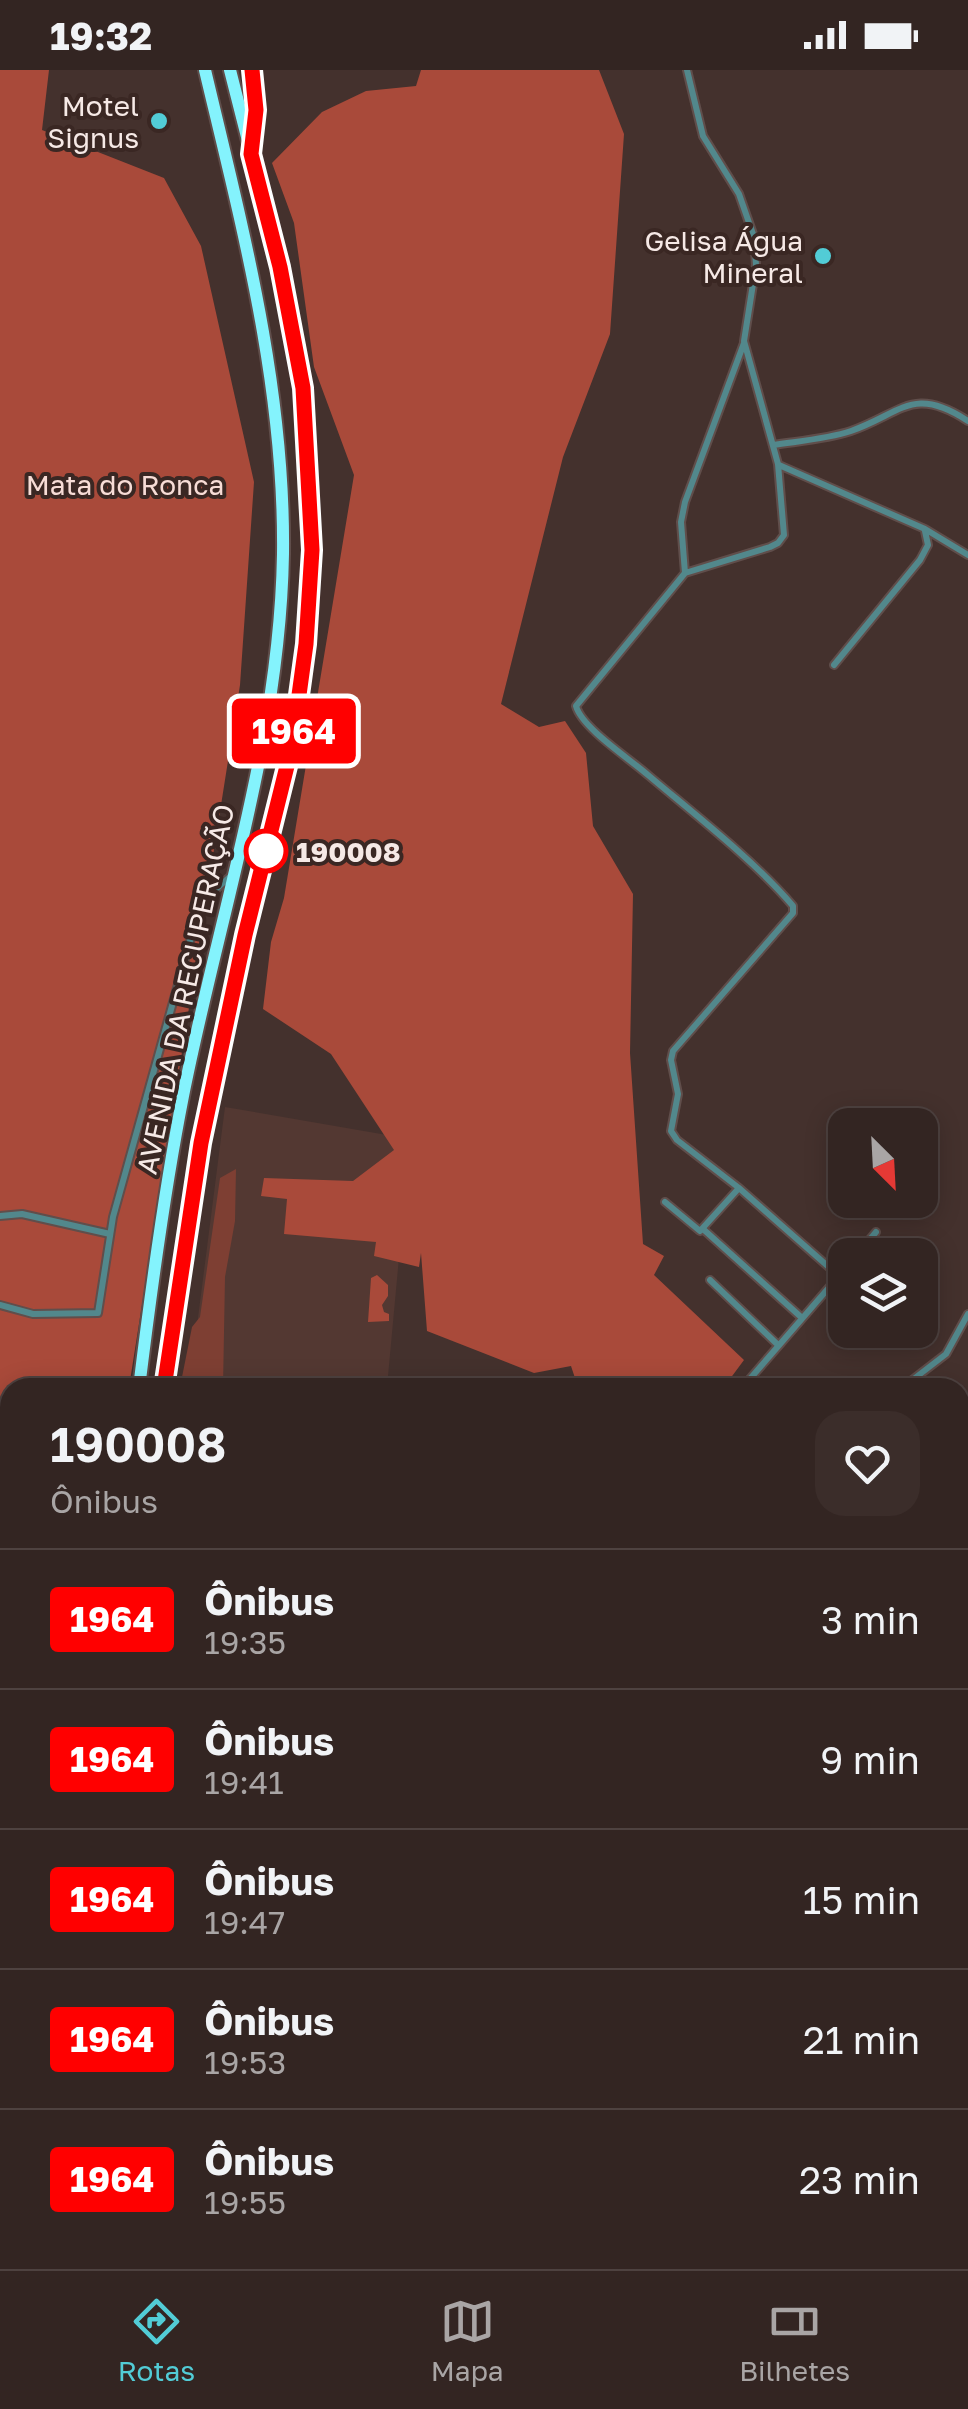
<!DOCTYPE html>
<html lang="pt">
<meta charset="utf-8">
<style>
body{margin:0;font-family:"Golos Text",sans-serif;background:#3b2d2a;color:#f1f3f6;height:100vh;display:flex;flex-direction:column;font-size:38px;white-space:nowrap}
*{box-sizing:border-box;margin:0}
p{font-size:32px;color:#a9a5a5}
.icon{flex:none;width:55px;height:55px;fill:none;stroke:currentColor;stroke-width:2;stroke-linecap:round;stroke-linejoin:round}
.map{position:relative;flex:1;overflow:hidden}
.panel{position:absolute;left:0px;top:1308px;width:970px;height:892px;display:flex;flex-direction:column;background:#332522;border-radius:30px 30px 0 0;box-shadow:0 5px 25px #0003,0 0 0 2px #4e4240}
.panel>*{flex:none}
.badge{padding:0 20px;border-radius:8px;font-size:35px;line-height:65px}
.needle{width:65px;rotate:156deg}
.fabs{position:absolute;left:828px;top:1038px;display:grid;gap:20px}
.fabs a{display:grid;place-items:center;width:110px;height:110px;border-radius:20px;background:#332522;box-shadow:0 5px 25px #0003,0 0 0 2px #4e4240;font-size:50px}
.map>.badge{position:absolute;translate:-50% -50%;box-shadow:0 0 0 5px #fff}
.round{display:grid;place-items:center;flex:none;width:105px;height:105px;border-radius:30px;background:#3b2d2a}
.headline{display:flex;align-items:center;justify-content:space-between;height:170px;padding:0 50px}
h1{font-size:48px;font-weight:600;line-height:75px}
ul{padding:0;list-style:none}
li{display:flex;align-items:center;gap:30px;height:140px;padding:0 50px;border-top:2px solid #4e4240}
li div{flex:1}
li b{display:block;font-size:38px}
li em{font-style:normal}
li .badge{min-width:110px;font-weight:700;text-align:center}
.status{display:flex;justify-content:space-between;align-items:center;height:70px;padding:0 50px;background:#332522;direction:ltr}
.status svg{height:28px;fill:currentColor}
.menu{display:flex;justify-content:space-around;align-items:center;height:140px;border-top:2px solid #4e4240;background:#332522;font-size:28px;color:#a9a5a5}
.menu a{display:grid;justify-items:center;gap:5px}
.menu .selected{color:#52ccd6}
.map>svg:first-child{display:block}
</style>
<div class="status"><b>19:32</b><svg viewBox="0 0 49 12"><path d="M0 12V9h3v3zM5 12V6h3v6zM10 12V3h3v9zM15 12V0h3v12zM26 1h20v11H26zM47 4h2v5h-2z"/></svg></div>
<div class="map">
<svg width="968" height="2199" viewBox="0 0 968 2199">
<rect width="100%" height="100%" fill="#44312d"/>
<path fill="#533832" d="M 225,1037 L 410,1069 L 387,1317 L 189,1318 Z
M 586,2190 L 927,2190 L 936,2199 L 552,2199 Z"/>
<path fill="#7e3f33" d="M 236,1099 L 235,1151 L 225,1207 L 223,1317 L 180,1317 L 192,1257 L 200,1247 L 220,1108 Z"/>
<path fill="#a94a3a" d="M 0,0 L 49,0 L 42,60 L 164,108 L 201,176 L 254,412 L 240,615 L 129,1317 L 10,1318 L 10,1552 L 2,1541 L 0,1529 Z
M 421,0 L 599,0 L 624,64 L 610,264 L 563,387 L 501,634 L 539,657 L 565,651 L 586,683 L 593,756 L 633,824 L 630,983 L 643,1174 L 664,1186 L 654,1205 L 744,1290 L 724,1317 L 578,1317 L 571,1296 L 534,1303 L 427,1261 L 421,1183 L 419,1197 L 374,1186 L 376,1172 L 284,1164 L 287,1129 L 261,1126 L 264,1108 L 353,1111 L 394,1080 L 331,984 L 263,939 L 271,872 L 284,828 L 354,405 L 314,297 L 294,153 L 272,93 L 322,42 L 366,21 L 416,16 Z
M 377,1205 L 388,1215 L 388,1226 L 382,1235 L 384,1242 L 389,1244 L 389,1251 L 368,1252 L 371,1208 Z
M 10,1599 L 10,1648 L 0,1666 L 0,1618 Z"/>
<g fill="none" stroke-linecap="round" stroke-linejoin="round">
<path stroke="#490200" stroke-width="15" d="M 960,1408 L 968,1404
M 960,1467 L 968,1488
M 960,1533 L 968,1513
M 960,2115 L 968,2123
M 296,2199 L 313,2190
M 967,2199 L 968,2181"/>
<defs>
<path id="street" d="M 687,0 L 703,66 L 739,124 L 754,167 L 756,195 L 744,271 L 778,394 L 784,465 L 778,473 L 770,477 L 685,503 L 576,636 C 582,658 630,689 648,705 C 693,743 755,791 793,836 L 793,843 L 673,981 L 671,990 L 678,1024 L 671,1061 L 677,1070 L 739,1118 L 839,1206
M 773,375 C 799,371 827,369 851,361 C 902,343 913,315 968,351
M 779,395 L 925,459 L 968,485
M 685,503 L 681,452 L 685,432 L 744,273
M 834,595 L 920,490 L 928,475 L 925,461
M 665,1132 L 700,1161 L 739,1118
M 0,1146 L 22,1144 L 110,1164
M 703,1159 L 801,1247
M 857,1185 L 876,1162
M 710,1210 L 777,1274
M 0,1235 L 33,1244 L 98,1243 L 113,1147 L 201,832 L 232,805
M 742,1318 L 845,1199
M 902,1318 L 946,1284 L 968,1244
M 960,2006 L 968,2002
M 960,2034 L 968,2034"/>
<path id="highway" d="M 252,0 L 256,39 L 252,72
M 139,1318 C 151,1220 164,1122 183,1026 C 219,845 280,669 283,484 C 285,318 243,160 205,0
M 164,1318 L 205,1051 L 245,865 L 292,676 L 306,574 L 312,493 L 308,386 L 301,302 L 280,197 L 230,0
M 0,1686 L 10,1669
M 0,1749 L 10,1714
M 0,1840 L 10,1795
M 0,1979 L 10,1979
M 0,2078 L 10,2133
M 0,2168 L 9,2199
M 24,2190 L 27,2199"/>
</defs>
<use href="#street" stroke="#604e4b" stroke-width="10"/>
<use href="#highway" stroke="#604e4b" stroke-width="16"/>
<use href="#street" stroke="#52888c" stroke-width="6"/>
<use href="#highway" stroke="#84f3fd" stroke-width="12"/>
</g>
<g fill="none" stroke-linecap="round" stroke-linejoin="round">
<defs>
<path id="line" d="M 164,1318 L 201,1073 L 245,865 L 292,676 L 306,574 L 312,480 L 303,318 L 280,197 L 251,84 L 256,40 L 252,0"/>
</defs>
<use href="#line" stroke="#fff" stroke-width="22"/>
<use href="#line" stroke="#f00" stroke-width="15"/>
</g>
<g fill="#52ccd6" stroke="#3a2723" stroke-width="4">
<circle cx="159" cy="51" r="10"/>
<circle cx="823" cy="186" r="10"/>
</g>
<circle fill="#fff" stroke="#f00" stroke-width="5" cx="266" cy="781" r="20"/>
<g text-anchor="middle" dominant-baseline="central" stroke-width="8" stroke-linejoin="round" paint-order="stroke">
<g font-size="28" fill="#f6e9e6" stroke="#3a2723" text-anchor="end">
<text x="139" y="35">Motel<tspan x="139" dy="32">Signus</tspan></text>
<text x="803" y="170">Gelisa Água<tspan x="803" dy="32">Mineral</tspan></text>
</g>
<g font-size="28" fill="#f7dcd6" stroke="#3a2723">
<text x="125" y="414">Mata do Ronca</text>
</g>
<g font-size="28" font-weight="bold" fill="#f6e9e6" stroke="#3a2723" text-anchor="start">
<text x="296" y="781">190008</text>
</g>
<g font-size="28" fill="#f6e9e6" stroke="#3a2723">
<text transform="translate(185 919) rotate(-78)">AVENIDA DA RECUPERAÇÃO</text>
</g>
</g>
</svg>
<div class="fabs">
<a><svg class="needle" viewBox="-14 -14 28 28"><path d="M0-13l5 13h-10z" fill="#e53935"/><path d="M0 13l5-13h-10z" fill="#a9a5a5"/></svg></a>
<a><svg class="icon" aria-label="layers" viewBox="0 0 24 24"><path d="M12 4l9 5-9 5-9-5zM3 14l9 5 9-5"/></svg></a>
</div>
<b class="badge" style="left:294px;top:661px;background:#f00;color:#fff">1964</b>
<section class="panel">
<div class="headline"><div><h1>190008</h1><p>Ônibus</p></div><a class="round"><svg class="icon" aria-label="heart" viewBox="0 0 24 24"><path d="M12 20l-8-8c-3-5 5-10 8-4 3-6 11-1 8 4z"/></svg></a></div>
<ul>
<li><span class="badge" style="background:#f00;color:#fff">1964</span><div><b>Ônibus</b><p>19:35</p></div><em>3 min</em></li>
<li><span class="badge" style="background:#f00;color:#fff">1964</span><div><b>Ônibus</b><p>19:41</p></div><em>9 min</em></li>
<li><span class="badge" style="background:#f00;color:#fff">1964</span><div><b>Ônibus</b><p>19:47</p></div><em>15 min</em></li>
<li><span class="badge" style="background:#f00;color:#fff">1964</span><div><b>Ônibus</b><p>19:53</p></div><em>21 min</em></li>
<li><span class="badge" style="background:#f00;color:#fff">1964</span><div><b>Ônibus</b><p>19:55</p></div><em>23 min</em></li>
</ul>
</section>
</div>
<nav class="menu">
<a class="selected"><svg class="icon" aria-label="directions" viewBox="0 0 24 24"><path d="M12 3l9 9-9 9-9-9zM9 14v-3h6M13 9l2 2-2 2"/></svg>Rotas</a>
<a><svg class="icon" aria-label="map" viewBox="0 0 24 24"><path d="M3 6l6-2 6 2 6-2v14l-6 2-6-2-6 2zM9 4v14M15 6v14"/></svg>Mapa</a>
<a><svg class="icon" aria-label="tickets" viewBox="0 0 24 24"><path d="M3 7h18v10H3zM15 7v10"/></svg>Bilhetes</a>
</nav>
